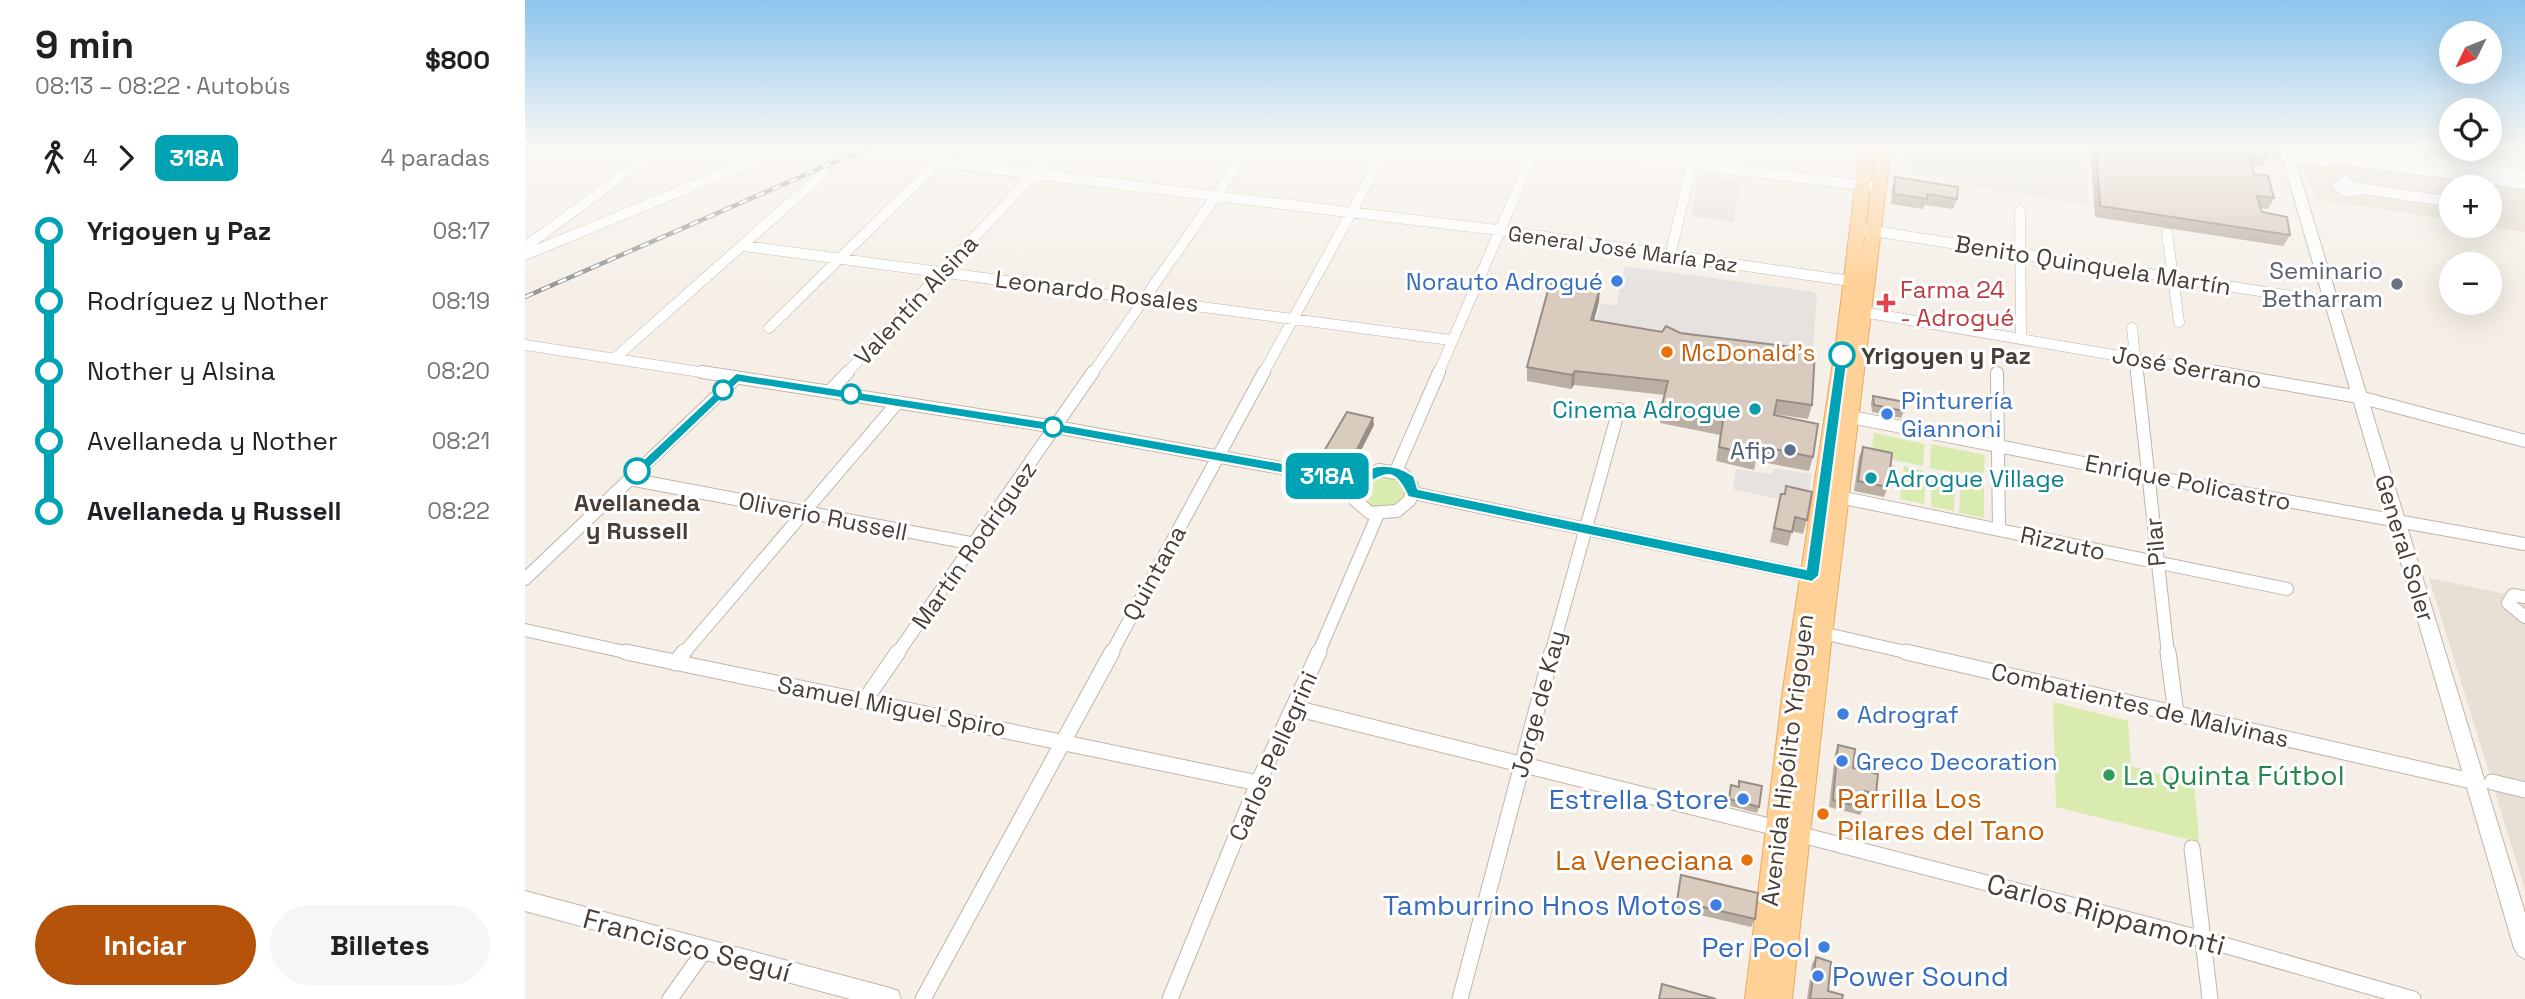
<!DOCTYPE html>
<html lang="es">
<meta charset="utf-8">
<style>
body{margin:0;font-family:"Space Grotesk",sans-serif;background:#f6f6f6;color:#202124;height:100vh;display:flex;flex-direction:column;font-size:26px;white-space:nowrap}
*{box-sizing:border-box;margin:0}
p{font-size:23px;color:#757577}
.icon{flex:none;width:38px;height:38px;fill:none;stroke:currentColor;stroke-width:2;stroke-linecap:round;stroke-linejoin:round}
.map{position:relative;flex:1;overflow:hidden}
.details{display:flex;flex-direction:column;background:#fff;width:525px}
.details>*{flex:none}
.badge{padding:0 14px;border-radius:10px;font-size:24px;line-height:46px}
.needle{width:46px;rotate:227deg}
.controls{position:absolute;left:1914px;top:21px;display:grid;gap:14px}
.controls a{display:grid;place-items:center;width:63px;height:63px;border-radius:50%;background:#fff;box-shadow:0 7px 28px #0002;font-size:35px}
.map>.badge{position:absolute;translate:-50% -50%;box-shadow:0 0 0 4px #fff}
.legs{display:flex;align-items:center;gap:10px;height:77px;padding:0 35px;font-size:23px}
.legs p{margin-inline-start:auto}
.overview{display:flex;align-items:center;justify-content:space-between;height:119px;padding:0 35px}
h1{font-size:38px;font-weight:600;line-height:52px}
.action{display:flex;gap:14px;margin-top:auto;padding:14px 35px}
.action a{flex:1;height:80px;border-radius:42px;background:#b45309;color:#fff;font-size:28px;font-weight:600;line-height:80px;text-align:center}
.action a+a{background:#f6f6f6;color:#202124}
ul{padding:0 35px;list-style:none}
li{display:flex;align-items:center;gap:24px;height:70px;font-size:26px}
li i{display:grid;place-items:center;width:10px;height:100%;margin:0 9px;background:currentColor}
li i::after{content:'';width:18px;height:18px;margin:-9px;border:5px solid;border-radius:50%;background:#fff}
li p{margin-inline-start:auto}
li:first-child i{background:linear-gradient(#0000 50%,currentColor 0)}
li:last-child i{background:linear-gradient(currentColor 50%,#0000 0)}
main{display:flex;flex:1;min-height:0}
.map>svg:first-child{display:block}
</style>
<main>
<section class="details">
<div class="overview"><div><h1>9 min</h1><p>08:13 – 08:22 · Autobús</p></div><b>$800</b></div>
<div class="legs"><svg class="icon" aria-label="walk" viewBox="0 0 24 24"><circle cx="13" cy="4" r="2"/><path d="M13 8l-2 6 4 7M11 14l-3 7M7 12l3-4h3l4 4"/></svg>4<svg class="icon" aria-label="forward" viewBox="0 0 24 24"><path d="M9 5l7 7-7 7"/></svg><b class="badge" style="background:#00a3b4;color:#fff">318A</b><p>4 paradas</p></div>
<ul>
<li><i style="color:#00a3b4"></i><b>Yrigoyen y Paz</b><p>08:17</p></li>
<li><i style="color:#00a3b4"></i><span>Rodríguez y Nother</span><p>08:19</p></li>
<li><i style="color:#00a3b4"></i><span>Nother y Alsina</span><p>08:20</p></li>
<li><i style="color:#00a3b4"></i><span>Avellaneda y Nother</span><p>08:21</p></li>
<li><i style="color:#00a3b4"></i><b>Avellaneda y Russell</b><p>08:22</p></li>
</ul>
<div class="action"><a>Iniciar</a><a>Billetes</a></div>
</section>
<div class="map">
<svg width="2000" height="999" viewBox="0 0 2000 999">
<rect width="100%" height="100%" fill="#f5efe8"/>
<path fill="#e9e0d5" d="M 1772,147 L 2000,179 L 2000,232 L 1961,226 L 1965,226 L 1965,187 L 1927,187 L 1927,220 L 1790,199 Z
M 1904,578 L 2000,598 L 2000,890 L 1967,782 Z"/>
<path fill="#d9ebae" d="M 1349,433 L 1400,444 L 1398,466 L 1346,455 Z
M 1406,444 L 1460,455 L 1458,478 L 1405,468 Z
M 1379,466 L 1401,472 L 1399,504 L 1375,499 Z
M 1407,472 L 1430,477 L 1429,511 L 1406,507 Z
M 850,475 L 873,477 L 881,487 C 882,513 855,509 838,504 L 834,488 Z
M 1436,478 L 1459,483 L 1459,518 L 1434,513 Z
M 1528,702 L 1603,721 L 1606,766 L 1669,783 L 1674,842 L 1531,807 Z"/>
<path fill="#e6e2e0" d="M 1386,147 L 1561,147 L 1564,205 L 1422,182 L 1420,176 L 1383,171 Z
M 1179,174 L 1216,179 L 1209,222 L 1166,216 L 1174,175 Z
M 1100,266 L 1289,292 L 1292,295 L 1288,350 L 1281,351 L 1141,331 L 1068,333 L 1076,303 L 1091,306 Z
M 1250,468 L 1286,474 L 1283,506 L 1208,489 L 1211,469 L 1247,474 Z"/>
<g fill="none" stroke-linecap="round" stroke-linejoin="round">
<defs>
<path id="minor-far2" d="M 269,147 L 301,151
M 1054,147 L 1087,155 L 1344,186
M 1805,147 L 2000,174
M 1939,149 L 1947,166
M 1763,157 L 1798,162 L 1813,159 L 2000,184
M 412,162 L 972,230 L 1325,281
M 1820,181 L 1833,190 L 1823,192 L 1813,186 Z
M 1833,188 L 1927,202
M 1495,211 L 1496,337
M 1342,230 L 1805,302
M 1642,233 L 1654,322
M 219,246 L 925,340
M 0,247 L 136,147
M 0,255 L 262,147
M 1145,256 L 1171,147
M 1332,311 L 1700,374
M 244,328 L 428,147
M 1607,328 L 1612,374
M 0,345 L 188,374
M 90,358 L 300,172
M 321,374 L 534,147
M 567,374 L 725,147
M 738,374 L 862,147
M 913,374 L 1011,147"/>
<path id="minor-far1" d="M 177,372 L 531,427 L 833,482
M 1612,372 L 1643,654
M 1690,372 L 1834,397 L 2000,441
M 1472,373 L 1474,529
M 305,391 L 323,372
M 1326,417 L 1624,476 L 2000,544
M 854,470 L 878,474 L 887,486 L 885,500 L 872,511 L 845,513 L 830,500 L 833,482 Z
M 871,471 L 914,372
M 104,479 L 450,544
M 888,493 L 1292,577
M 1314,497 L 1762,589
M 0,579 L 211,378
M 2000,597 L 1988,595 L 1983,603 L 2000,617
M 0,630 L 109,654
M 1293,632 L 1389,654
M 158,654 L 373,402
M 372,654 L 568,372
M 586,654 L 739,372
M 793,654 L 853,514
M 1026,654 L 1094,409"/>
<path id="minor" d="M 101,652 L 733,783
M 1381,652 L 1951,782
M 1643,652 L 1651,714
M 150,663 L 159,652
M 340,700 L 373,652
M 770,708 L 1252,828
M 1967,782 L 2000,790
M 1273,834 L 1678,939 L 1888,999
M 1667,848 L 1685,999
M 145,999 L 180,950
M 398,999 L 587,652
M 645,999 L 733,783 L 794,652
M 935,999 L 1027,652"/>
<path id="tertiary" d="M 1754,147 L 1766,147 L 2000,913 L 2000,959 L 1993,955 L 1989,948 Z
M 0,891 L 365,988 L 373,991 L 376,999 L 325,999 L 0,911 Z"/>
<path id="primary" d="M 1335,147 L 1349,147 L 1337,259 L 1352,147 L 1366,147 L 1305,652 L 1267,999 L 1220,999 L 1258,689 L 1311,343 Z"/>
</defs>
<use href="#minor-far2" stroke="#c1b5aa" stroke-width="11"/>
<use href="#minor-far1" stroke="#c1b5aa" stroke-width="14"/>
<use href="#minor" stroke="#c1b5aa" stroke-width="17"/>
<use href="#tertiary" stroke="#c1b5aa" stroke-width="2"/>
<use href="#primary" stroke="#eaab60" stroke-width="2"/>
<use href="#minor-far2" stroke="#fff" stroke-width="10"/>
<use href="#minor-far1" stroke="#fff" stroke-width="12"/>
<use href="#minor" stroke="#fff" stroke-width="15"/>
<use href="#tertiary" fill="#fff" fill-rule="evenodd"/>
<use href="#primary" fill="#ffd196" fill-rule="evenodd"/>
<defs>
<path id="rail" d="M 0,297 L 344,147"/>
</defs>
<use href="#rail" stroke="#979797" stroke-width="4.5"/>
<use href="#rail" stroke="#fff" stroke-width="2.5" stroke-dasharray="9" stroke-linecap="butt"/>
</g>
<path fill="#bbafa4" d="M 1565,147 L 1760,147 L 1753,158 L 1743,156 L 1737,167 L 1727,166 L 1729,174 L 1749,198 L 1743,209 L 1736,208 L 1737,212 L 1765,235 L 1758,246 L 1570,217 Z
M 1370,177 L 1432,199 L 1428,209 L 1400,205 L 1398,209 L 1366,204 L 1367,187 Z
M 1074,302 L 1069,320 L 1287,405 L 1283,419 L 1249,414 L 1249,415 L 1288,457 L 1284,471 L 1231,461 L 1229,470 L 1191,461 L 1195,435 L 1135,423 L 1140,395 L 1049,385 L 1046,389 L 1002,381 L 1002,367 Z
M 1348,396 L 1379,411 L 1376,418 L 1347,412 L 1346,403 Z
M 849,425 L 825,472 L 796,465 L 795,458 Z
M 1338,447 L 1363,487 L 1359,497 L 1329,491 L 1334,457 Z
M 1261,486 L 1282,520 L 1278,534 L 1267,531 L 1263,546 L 1245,542 L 1256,494 L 1259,494 Z
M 1313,745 L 1328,768 L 1351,794 L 1347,802 L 1340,800 L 1339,808 L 1335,815 L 1304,807 L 1310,753 Z
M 1214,781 L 1234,807 L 1232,813 L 1202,805 L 1206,785 L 1213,786 Z
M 1156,875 L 1230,919 L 1226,927 L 1150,909 Z
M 1291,957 L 1303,991 L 1317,999 L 1282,999 L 1287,964 Z"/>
<path fill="#998e86" d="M 1075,288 L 1074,302 L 1065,334 L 1066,320 Z
M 1050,371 L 1049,385 L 1046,389 L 1047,375 Z
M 848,418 L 849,425 L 825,472 L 824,465 Z"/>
<path fill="#dacbbf" stroke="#998e86" stroke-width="2" d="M 1571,147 L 1742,147 L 1743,156 L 1723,154 L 1729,174 L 1743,176 L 1749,198 L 1732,196 L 1737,212 L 1762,217 L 1765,235 L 1575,206 Z
M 1370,177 L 1433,187 L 1432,199 L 1402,194 L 1402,199 L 1369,194 Z
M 1025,283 L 1075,288 L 1066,320 L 1137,332 L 1141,326 L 1155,333 L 1290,350 L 1287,405 L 1252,400 L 1249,415 L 1293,424 L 1288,457 L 1234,446 L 1232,456 L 1194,447 L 1198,421 L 1136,409 L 1143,381 L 1050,371 L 1047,375 L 1002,367 Z
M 1348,396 L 1380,402 L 1379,411 L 1349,405 Z
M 822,412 L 848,418 L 824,465 L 795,458 Z
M 1338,447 L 1367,453 L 1363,487 L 1333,481 Z
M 1261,486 L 1287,492 L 1282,520 L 1270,517 L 1267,532 L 1249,528 L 1256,494 L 1260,494 Z
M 1313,745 L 1330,749 L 1328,768 L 1353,774 L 1351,794 L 1340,791 L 1339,808 L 1308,800 Z
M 1214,781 L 1237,786 L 1234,807 L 1204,799 L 1206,785 L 1214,787 Z
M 1156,875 L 1233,893 L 1230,919 L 1152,901 Z
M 1291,957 L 1306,962 L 1303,991 L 1318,995 L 1317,999 L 1285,999 Z
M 1137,984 L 1191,999 L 1134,999 Z"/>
<linearGradient id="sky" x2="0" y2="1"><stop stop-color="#8bc5ed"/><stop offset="0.51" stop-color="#faf8f5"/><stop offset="1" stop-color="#faf8f5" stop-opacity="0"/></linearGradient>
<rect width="2000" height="287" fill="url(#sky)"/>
<path fill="#00a3b4" stroke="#fff" stroke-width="2" d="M 1317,350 L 1323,355 L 1294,576 L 1287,582 L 888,498 L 883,497 C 867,462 860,477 833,487 L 531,432 L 214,382 L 117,475 L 112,476 L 106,471 L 211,373 L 531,423 L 831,476 C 849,462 870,463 889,476 L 893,489 L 1281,569 L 1311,355 Z"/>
<g fill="#3f7fe0" stroke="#fff" stroke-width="2.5">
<circle cx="1092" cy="281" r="7"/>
<circle cx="1362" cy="414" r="7"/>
<circle cx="1318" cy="714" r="7"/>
<circle cx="1317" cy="761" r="7"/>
<circle cx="1218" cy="799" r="7"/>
<circle cx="1191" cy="905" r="7"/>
<circle cx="1299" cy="947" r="7"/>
<circle cx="1293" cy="976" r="7"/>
</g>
<circle fill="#6b7280" stroke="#fff" stroke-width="2.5" cx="1872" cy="284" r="7"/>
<path fill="#e0444e" stroke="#fff" stroke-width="2.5" d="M1357.5 292.5h7v7h7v7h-7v7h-7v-7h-7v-7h7z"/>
<g fill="#e8710a" stroke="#fff" stroke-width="2.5">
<circle cx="1142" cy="352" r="7"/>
<circle cx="1298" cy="814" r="7"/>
<circle cx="1222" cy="860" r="7"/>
</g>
<g fill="#fff" stroke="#00a3b4" stroke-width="3.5">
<circle cx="1317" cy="355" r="12"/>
<circle cx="198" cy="390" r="9"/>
<circle cx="326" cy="394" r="9"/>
<circle cx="528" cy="427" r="9"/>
<circle cx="112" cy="471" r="12"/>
</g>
<g fill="#0f9aa8" stroke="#fff" stroke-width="2.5">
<circle cx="1230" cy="409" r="7"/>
<circle cx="1346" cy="478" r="7"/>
</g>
<circle fill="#5c6f8a" stroke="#fff" stroke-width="2.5" cx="1265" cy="450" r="7"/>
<circle fill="#2e9e5b" stroke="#fff" stroke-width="2.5" cx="1584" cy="775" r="7"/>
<g text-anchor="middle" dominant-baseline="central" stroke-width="6" stroke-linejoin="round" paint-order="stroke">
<g font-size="21" fill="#483e36" stroke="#fff">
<text transform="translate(1098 249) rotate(8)">General José María Paz</text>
</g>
<g font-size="24" fill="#483e36" stroke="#fff">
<text transform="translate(1568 265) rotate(9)">Benito Quinquela Martín</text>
<text transform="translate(572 291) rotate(7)">Leonardo Rosales</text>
<text transform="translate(391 300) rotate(-47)">Valentín Alsina</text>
<text transform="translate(1662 367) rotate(10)">José Serrano</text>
<text transform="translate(1663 482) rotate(11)">Enrique Policastro</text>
<text transform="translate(298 516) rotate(11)">Oliverio Russell</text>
<text transform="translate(1630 542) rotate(-95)">Pilar</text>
<text transform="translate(1538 543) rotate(12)">Rizzuto</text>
<text transform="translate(449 545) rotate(-55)">Martín Rodríguez</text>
<text transform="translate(1880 548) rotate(73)">General Soler</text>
<text transform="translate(629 573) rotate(-61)">Quintana</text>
<text transform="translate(1013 704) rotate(-75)">Jorge de Kay</text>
<text transform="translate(1615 705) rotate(13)">Combatientes de Malvinas</text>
<text transform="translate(367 706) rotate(11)">Samuel Miguel Spiro</text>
<text transform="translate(748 756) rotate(-66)">Carlos Pellegrini</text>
<text transform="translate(1262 760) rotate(-83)">Avenida Hipólito Yrigoyen</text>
</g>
<g font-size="24" fill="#5b616d" stroke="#fff" text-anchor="end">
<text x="1858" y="270">Seminario<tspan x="1858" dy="28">Betharram</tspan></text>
</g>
<g font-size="24" fill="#366cbe" stroke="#fff" text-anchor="start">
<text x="1078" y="281" text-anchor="end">Norauto Adrogué</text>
<text x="1376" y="400">Pinturería<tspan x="1376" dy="28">Giannoni</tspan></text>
<text x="1332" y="714">Adrograf</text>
<text x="1331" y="761">Greco Decoration</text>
</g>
<g font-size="24" fill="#be3a42" stroke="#fff" text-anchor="start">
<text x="1375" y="289">Farma 24<tspan x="1375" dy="28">- Adrogué</tspan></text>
</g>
<g font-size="24" fill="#c56008" stroke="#fff" text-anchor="start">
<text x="1156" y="352">McDonald's</text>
</g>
<g font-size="24" font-weight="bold" fill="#483e36" stroke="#fff" text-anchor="start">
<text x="1336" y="355">Yrigoyen y Paz</text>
<text x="112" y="502" text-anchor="middle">Avellaneda<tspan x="112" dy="28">y Russell</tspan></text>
</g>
<g font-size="24" fill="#0d838f" stroke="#fff" text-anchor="end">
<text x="1216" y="409">Cinema Adrogue</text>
<text x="1360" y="478" text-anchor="start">Adrogue Village</text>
</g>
<g font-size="24" fill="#4e5e75" stroke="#fff" text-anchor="end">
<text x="1251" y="450">Afip</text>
</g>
<g font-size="28" fill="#27864d" stroke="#fff" text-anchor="start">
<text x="1598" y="775">La Quinta Fútbol</text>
</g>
<g font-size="28" fill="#c56008" stroke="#fff" text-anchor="start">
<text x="1312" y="798">Parrilla Los<tspan x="1312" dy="32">Pilares del Tano</tspan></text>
<text x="1208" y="860" text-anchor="end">La Veneciana</text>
</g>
<g font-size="28" fill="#366cbe" stroke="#fff" text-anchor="end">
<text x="1204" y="799">Estrella Store</text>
<text x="1177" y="905">Tamburrino Hnos Motos</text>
<text x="1285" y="947">Per Pool</text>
<text x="1307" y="976" text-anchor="start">Power Sound</text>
</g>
<g font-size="28" fill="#483e36" stroke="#fff">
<text transform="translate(1581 914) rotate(15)">Carlos Rippamonti</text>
<text transform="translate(162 945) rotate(15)">Francisco Seguí</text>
</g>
</g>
</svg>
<div class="controls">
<a><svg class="needle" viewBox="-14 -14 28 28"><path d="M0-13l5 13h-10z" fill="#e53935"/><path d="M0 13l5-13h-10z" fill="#757577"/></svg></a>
<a><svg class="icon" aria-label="locate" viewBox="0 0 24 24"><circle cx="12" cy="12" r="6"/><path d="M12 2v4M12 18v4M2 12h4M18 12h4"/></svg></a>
<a>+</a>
<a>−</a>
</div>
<b class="badge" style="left:802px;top:476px;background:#00a3b4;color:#fff">318A</b>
</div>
</main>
